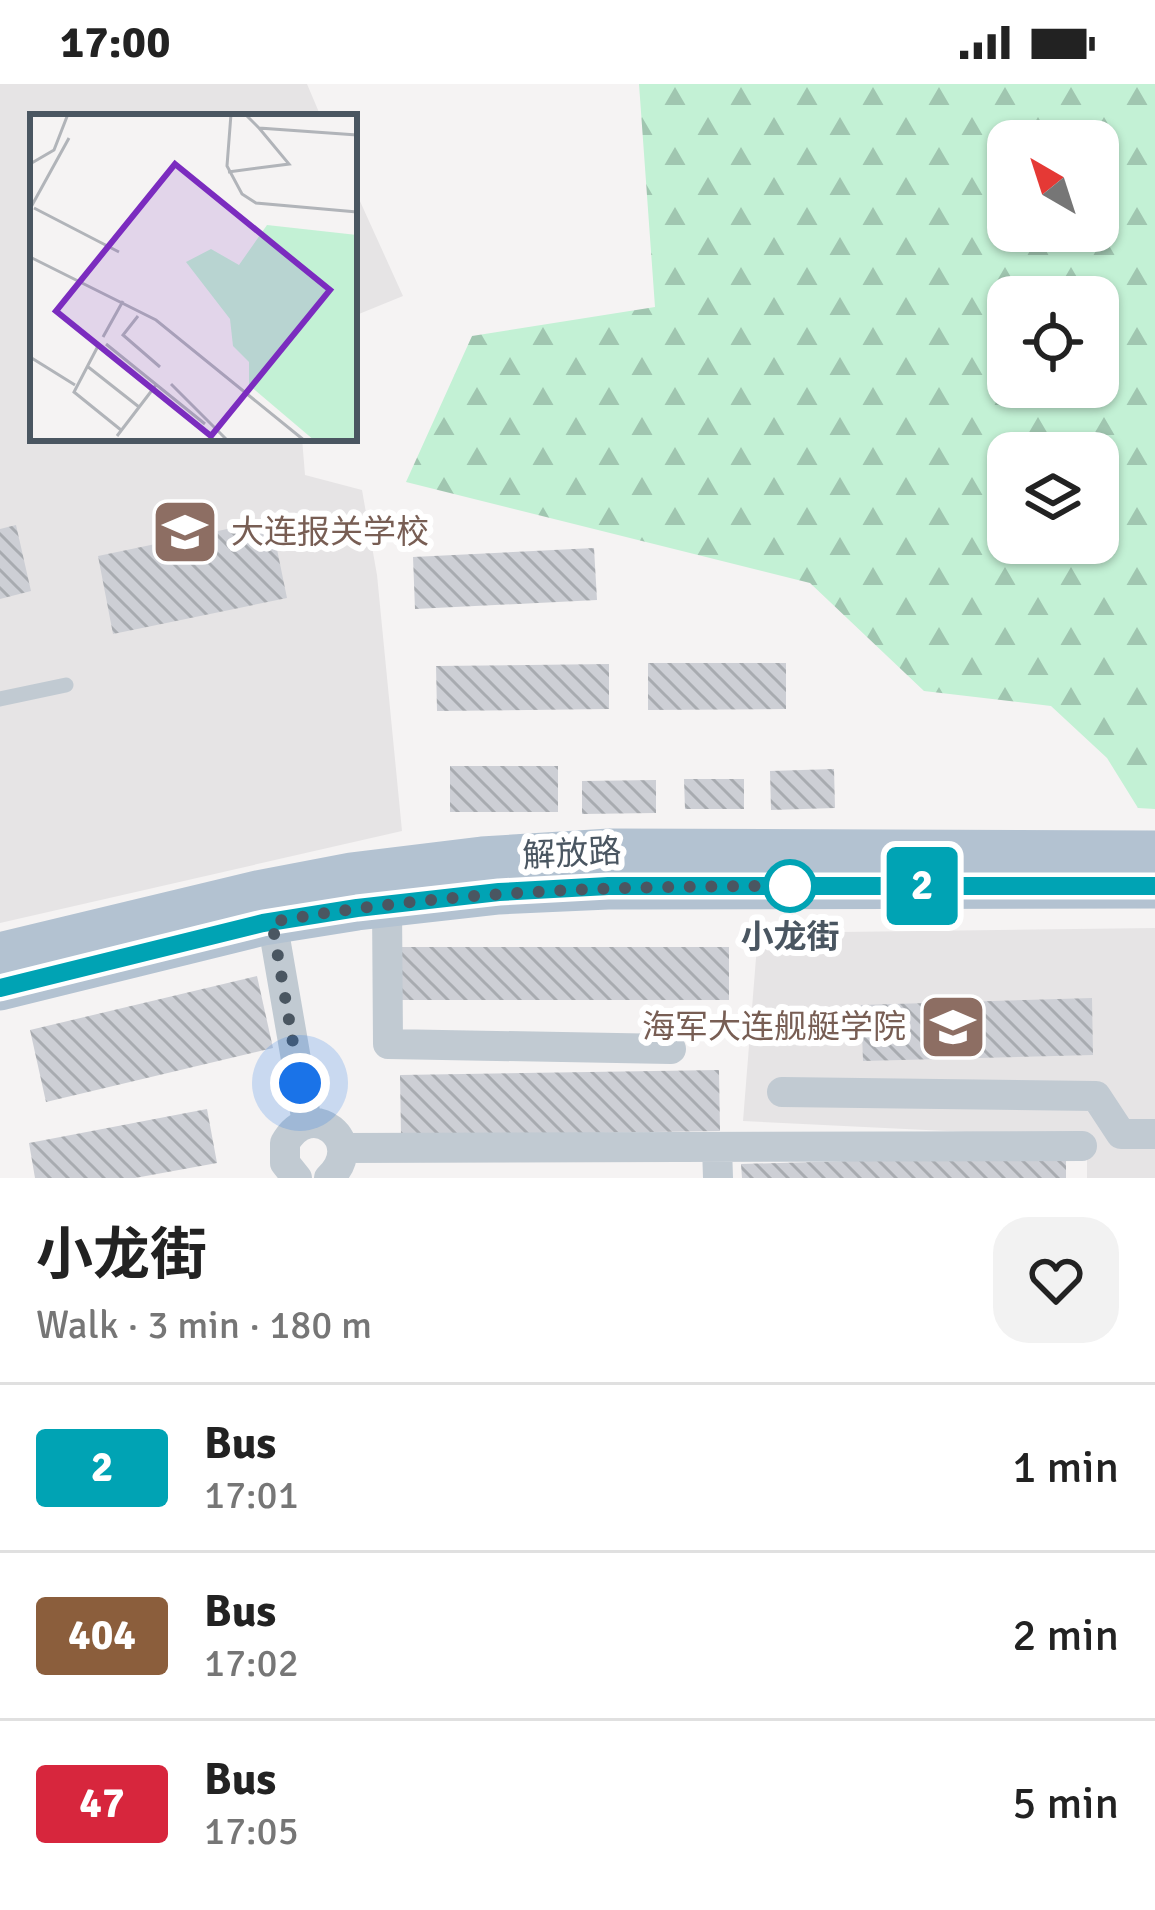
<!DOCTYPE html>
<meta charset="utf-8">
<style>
body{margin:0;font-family:Signika,"Noto Sans SC",sans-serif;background:#f2f2f2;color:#222;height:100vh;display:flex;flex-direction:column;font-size:45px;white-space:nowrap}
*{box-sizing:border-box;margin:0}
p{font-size:39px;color:#767676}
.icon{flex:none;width:66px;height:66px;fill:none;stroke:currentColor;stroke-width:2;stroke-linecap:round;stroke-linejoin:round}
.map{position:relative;height:1094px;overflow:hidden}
.drawer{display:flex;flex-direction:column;background:#fff;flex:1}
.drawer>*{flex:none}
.badge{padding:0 24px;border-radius:9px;font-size:42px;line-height:78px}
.needle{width:78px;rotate:321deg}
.controls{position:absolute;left:987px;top:36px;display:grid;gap:24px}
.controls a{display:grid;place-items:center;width:132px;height:132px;border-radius:24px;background:#fff;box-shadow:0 3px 9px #0004;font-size:60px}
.you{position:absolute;width:60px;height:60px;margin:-30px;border:9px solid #fff;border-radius:50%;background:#1a73e8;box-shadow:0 0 0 18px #1a73e833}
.map>.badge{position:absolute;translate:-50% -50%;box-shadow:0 0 0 6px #fff}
.round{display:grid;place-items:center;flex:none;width:126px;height:126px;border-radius:36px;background:#f2f2f2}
.headline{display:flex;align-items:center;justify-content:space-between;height:204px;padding:0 36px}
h1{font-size:57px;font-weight:700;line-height:90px}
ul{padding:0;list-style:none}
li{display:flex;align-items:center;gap:36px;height:168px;padding:0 36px;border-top:3px solid #e0e0e0}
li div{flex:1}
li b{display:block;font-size:45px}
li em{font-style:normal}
li .badge{min-width:132px;font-weight:700;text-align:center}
.status{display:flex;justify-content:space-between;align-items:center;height:84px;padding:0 60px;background:#fff;direction:ltr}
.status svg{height:33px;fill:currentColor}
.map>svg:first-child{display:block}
</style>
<div class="status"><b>17:00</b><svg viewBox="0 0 49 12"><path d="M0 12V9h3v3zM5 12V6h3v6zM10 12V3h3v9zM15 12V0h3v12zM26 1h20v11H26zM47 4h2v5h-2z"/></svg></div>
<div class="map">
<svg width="1155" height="1094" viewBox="0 0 1155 1094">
<defs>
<pattern id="forest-firs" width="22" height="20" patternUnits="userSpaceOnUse" patternTransform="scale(3)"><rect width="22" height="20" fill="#c3f1d5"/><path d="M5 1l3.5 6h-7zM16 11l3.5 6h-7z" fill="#a0c6b0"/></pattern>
<pattern id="building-back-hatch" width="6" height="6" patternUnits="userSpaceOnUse" patternTransform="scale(3)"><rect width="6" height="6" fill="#cdcfd5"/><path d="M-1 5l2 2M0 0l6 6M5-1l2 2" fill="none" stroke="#a8abb0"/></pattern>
</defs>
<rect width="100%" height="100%" fill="#f5f3f3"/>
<path fill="#e6e4e5" d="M 0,0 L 307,0 L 321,33 L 33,33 L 33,354 L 302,354 L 305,391 L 362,406 L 377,491 L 402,747 L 0,839 Z
M 354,104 L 403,212 L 354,232 Z
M 1155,844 L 1155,1094 L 1087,1094 L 1087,1054 L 743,1037 L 758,849 Z"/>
<path fill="url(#forest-firs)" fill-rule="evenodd" d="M 639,0 L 1155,0 L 1155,725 L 1138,724 L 1107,674 L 1051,622 L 924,607 L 810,499 L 406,398 L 472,252 L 655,223 ZM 1008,57 L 1098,57 L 1098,147 L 1008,147 ZM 1008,213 L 1098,213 L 1098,303 L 1008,303 ZM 1008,369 L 1098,369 L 1098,459 L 1008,459 Z"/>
<path fill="url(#building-back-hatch)" d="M 271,436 L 287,514 L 113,550 L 98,472 Z
M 16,441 L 31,507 L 0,515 L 0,445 Z
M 594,464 L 597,516 L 415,525 L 413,473 Z
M 648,579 L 786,579 L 786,625 L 648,626 Z
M 609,580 L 609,625 L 437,627 L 436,582 Z
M 450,682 L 558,682 L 558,728 L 450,728 Z
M 834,685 L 835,724 L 771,726 L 770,687 Z
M 684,695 L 744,695 L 744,725 L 685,725 Z
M 656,696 L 656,729 L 582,730 L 582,697 Z
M 400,863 L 729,863 L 729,916 L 400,916 Z
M 257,892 L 273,964 L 46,1018 L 30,946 Z
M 1092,914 L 1093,971 L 863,977 L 861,921 Z
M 719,986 L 720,1047 L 401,1052 L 400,991 Z
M 207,1025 L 217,1079 L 135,1094 L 35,1094 L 29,1059 Z
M 1066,1071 L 1066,1094 L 742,1094 L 741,1080 Z"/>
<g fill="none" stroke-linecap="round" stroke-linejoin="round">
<path stroke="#c1cad2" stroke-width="15" d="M 0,615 L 66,601"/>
<path stroke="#c1cad2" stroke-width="30" d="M 269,819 L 307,1039
M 387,821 L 388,960 L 671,965
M 782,1008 L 1096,1012 L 1121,1050 L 1155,1050
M 717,1063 L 718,1094
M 343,1064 L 1082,1062
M 297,1094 L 285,1079 L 285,1059 C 311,1012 368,1058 329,1094"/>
<path stroke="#b3c2d1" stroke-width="45" d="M 0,871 L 257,809 L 351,791 L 482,775 L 610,767 L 1155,769
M 0,904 L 263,839 L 357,824 L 499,808 L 608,803 L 1155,802"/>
</g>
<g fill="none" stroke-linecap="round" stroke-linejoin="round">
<defs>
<path id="line" d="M 0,904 L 263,839 L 357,824 L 499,808 L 608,802 L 1155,802"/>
</defs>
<use href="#line" stroke="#fff" stroke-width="27"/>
<use href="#line" stroke="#00a3b4" stroke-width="18"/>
<path stroke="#4a5661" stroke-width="12" stroke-dasharray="0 21.6" d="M 300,999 L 272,838 C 449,806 617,802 796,802 L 790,802"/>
</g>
<defs>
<symbol id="school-square" viewBox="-11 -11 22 22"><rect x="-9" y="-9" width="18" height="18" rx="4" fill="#8d6e63" stroke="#fff"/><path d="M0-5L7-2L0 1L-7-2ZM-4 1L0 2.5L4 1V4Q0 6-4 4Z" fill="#fff"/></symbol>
<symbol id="university-square" viewBox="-11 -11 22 22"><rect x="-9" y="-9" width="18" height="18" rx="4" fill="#8d6e63" stroke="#fff"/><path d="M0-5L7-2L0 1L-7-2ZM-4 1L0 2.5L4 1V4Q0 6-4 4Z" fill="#fff"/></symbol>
</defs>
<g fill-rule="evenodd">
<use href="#school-square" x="147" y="410" width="76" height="76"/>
<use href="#university-square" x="915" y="905" width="76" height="76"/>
</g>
<circle fill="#fff" stroke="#00a3b4" stroke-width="6" cx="790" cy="802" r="24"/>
<g text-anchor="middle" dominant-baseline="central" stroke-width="12" stroke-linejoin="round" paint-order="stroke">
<g font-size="33" fill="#785e54" stroke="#fff" text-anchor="start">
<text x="231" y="448">大连报关学校</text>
<text x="906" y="943" text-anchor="end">海军大连舰艇学院</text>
</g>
<g font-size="33" fill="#4a5661" stroke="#fff">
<text transform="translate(572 770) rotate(-3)">解放路</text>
</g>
<g font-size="33" font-weight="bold" fill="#4a5661" stroke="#fff">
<text x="790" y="853">小龙街</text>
</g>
</g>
<g transform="translate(30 30)">
<rect width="327" height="327" fill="#f5f3f3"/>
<path d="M 237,111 L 327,121 L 327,327 L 285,327 L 219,271 L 219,248 L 203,232 L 200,205 L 156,148 L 181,135 L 209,151 Z" fill="#c3f1d5"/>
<path fill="none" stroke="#b1b4b9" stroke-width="3" d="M 201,0 L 197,52 L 212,80 L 226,89 L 327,98M 215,0 L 229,14 L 327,21M 0,50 L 24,36 L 38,0M 198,58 L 259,50 L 229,14M 1,93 L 39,24M 4,94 L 89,138M 0,143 L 126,206 L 275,327M 108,202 L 93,221 L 130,253M 73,223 L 93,187M 76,230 L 175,310M 68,232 L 44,278 L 91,316M 0,243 L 45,271M 57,252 L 109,293M 141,270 L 198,327M 87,322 L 126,271"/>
<path fill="#7b2cbf" fill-opacity="0.15" stroke="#7b2cbf" stroke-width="6" d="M 145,50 L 300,176 L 181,322 L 26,197 Z"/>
<rect width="327" height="327" fill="none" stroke="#4a5661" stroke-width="6"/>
</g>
</svg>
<div class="controls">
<a><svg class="needle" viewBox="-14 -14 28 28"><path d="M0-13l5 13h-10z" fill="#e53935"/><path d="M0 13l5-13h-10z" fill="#767676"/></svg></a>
<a><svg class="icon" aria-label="locate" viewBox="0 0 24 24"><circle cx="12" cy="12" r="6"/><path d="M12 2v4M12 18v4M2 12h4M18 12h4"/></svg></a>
<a><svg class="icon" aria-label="layers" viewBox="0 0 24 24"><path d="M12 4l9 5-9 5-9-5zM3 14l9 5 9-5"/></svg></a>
</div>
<div class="you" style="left:300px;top:999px"></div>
<b class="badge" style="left:922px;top:802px;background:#00a3b4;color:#fff">2</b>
</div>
<section class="drawer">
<div class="headline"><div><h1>小龙街</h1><p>Walk · 3 min · 180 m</p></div><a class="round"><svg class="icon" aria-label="heart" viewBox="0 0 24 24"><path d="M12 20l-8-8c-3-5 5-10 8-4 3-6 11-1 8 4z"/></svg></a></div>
<ul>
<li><span class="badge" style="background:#00a3b4;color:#fff">2</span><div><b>Bus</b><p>17:01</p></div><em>1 min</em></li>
<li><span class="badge" style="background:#8b5e3c;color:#fff">404</span><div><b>Bus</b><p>17:02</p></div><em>2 min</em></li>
<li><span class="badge" style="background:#d7263d;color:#fff">47</span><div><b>Bus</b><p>17:05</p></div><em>5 min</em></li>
</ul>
</section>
